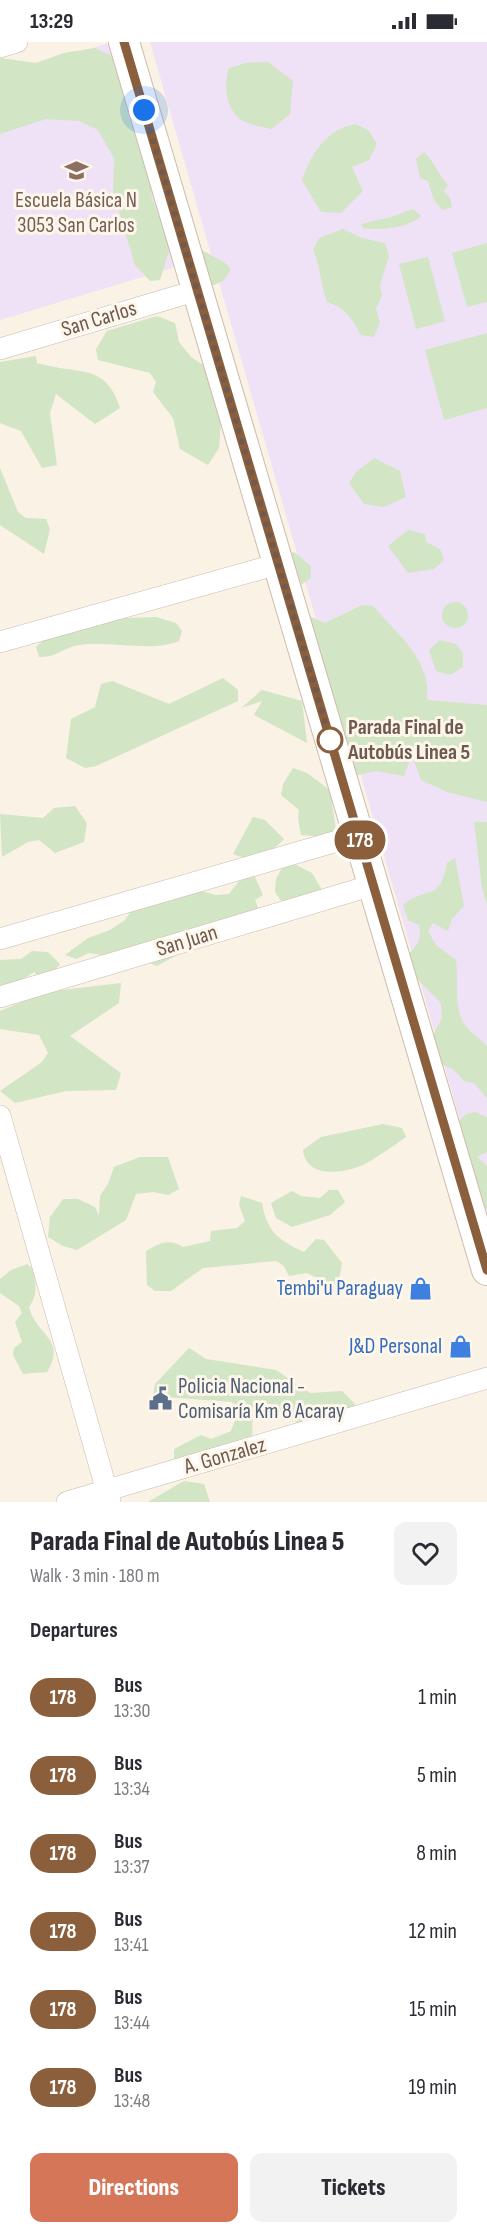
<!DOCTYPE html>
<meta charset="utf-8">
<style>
body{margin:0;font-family:"Sofia Sans Condensed",sans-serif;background:#f2f2f3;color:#2b2b33;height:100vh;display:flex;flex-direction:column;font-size:22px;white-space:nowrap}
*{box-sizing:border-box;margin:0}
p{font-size:20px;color:#7c7c81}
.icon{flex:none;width:33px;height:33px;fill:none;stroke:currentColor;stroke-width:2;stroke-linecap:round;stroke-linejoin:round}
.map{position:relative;height:1460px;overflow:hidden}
.details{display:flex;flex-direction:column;background:#fff;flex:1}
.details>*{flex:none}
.badge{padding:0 12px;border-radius:20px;font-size:21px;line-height:39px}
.you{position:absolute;width:30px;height:30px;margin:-15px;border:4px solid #fff;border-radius:50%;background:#1a73e8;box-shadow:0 0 0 9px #1a73e833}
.map>.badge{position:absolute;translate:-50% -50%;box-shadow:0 0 0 3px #fff}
h2{padding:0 30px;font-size:22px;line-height:54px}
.round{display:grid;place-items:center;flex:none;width:63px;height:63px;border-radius:12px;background:#f2f2f3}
.overview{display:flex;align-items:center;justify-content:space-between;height:102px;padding:0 30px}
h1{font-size:28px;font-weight:800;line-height:45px}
.button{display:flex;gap:12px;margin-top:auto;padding:12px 30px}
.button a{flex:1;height:69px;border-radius:12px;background:#d67658;color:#fff;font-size:24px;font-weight:800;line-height:69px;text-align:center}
.button a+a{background:#f2f2f3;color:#2b2b33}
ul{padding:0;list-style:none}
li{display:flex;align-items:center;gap:18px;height:78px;padding:0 30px}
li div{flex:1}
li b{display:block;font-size:22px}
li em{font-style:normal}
li .badge{min-width:66px;font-weight:700;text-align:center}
.status{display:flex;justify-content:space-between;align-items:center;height:42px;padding:0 30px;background:#fff;direction:ltr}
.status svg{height:16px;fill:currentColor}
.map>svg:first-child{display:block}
</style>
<div class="status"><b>13:29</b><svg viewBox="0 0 49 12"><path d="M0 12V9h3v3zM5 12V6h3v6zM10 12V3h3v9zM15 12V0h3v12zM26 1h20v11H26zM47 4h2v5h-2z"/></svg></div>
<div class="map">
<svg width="487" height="1460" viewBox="0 0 487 1460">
<rect width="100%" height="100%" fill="#f9f2e5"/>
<path fill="#efe2f6" d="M 112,0 L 182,223 L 0,278 L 0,34 Z
M 150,0 L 487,0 L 487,1172 Z"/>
<path fill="#d2e5c5" d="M 95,6 L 124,20 L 148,122 L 152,156 L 168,198 L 169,209 L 160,238 L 150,239 L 135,223 L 113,149 L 114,116 L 98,88 L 79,79 L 46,77 L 0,92 L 0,16 L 36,21 L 64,11 Z
M 268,20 L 293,39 L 290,72 L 272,87 C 263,85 251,83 243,79 C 226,69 223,43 229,26 L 245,21 Z
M 356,82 L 369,89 L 377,102 L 369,118 L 352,125 L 363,149 L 341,171 L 321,170 L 302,138 C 312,111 326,87 356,82 Z
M 424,110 C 435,120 438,133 448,143 L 444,149 L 450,156 L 452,165 L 442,168 L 434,158 L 428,139 L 420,136 L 416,117 Z
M 413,167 L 421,174 C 409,186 379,189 363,186 L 361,182 L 391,175 Z
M 343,187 L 362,196 L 385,201 L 389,214 L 380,243 L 382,254 L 376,267 L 380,280 L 374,295 L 361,293 C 352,277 346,266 327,260 C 320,242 321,226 313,208 L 319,196 Z
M 487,201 L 487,260 L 467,265 L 452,211 Z
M 198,206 L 224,220 L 231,227 L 223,239 L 207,246 Z
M 428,215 L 445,279 L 416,287 L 399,222 Z
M 157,274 L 175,281 L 179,300 L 191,315 L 217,332 L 223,352 L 219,406 L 208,423 L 180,407 L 173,376 L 153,350 L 156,340 L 150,331 L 98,318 L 96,307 L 107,289 Z
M 487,291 L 487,366 L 444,378 L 425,308 Z
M 36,314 L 37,321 C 77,333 106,320 120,366 L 95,382 L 56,352 L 50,371 L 57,423 L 42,426 L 21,389 L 0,381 L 0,320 Z
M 374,416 L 400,429 L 406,455 L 384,465 L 364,462 L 349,441 L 356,430 Z
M 0,426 L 18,470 L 26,476 L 46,477 L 50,487 L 44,512 L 0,483 Z
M 408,488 L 425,492 L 426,500 L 440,507 L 444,518 L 434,527 L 408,531 L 388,504 Z
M 294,510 L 311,524 L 311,536 L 295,547 L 286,513 Z
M442 573a13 13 0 1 1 26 0a13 13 0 1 1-26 0Z
M 362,563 L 373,564 C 396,591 432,618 427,658 L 487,663 L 487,760 L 447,750 L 421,738 L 412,713 L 404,734 L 376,729 L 348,735 L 329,637 L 319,623 L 304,567 L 311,575 L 325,581 Z
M 156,575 L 176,581 L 182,589 L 179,599 C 147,611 112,598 79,603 C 64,605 56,616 39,615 L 36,605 C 61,576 121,576 156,575 Z
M 440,598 L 456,602 L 463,611 L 463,625 L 450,633 L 436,629 L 429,608 Z
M 223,636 L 238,648 L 238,659 L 96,724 L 85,726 L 66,716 L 71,677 L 95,665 L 101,642 L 112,639 L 169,662 Z
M 262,648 L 302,659 L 307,701 L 254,673 L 262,659 L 241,666 Z
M 293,726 L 307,731 L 330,748 L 336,787 L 324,795 L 301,793 L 298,777 L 299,768 L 281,753 L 283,742 Z
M 75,764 L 87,781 L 84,800 L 55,811 L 39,798 L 28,800 L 2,815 L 0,772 L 43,776 L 54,766 Z
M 253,775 L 265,778 L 284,797 C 271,811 252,821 233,812 Z
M 474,780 L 487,780 L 487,863 L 482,846 Z
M 455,816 L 464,864 L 452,877 L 448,889 L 433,881 L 428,889 L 436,903 L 456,918 C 459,940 453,960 463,980 C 468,989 480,997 487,1004 L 487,1056 L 474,1041 L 464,1039 L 453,1027 L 438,1021 L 431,998 L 442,976 L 441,961 L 412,932 L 406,915 C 417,904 422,899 419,883 L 408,878 L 403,863 C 430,842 439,861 447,821 Z
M 296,823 L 312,831 L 322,848 L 282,860 L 275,850 L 276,837 L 283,824 Z
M 254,833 L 263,853 L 255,858 L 259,868 L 157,924 L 123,911 L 107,914 L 89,911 L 76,917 L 65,913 L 88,896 L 110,888 L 125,878 L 133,866 L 194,847 L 216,853 L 229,852 L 239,839 Z
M 32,909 L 48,910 L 60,922 L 49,935 L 41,938 L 34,930 L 0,952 L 0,918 L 21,917 Z
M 121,941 L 119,961 L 70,994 L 121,1031 L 116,1048 L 66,1049 L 15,1061 L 0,1049 L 42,1020 L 48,1011 L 39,993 L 0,987 L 0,969 L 45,950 Z
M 475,1070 L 487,1075 L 487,1110 L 477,1115 L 487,1124 L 487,1166 L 483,1167 L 455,1083 L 466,1072 Z
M 383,1082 L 402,1086 L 406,1095 C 393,1104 379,1114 365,1122 C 344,1132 306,1137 303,1108 L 321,1095 Z
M 140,1115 L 168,1115 L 179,1147 L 168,1153 L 153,1150 L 136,1152 L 126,1178 L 77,1208 L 63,1204 L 48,1195 L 50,1175 L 63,1157 L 78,1157 L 95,1165 L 99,1174 L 100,1154 L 108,1142 L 114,1125 Z
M 329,1148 L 338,1148 L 345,1160 L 330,1173 L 292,1185 L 276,1176 L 271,1161 L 292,1149 L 301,1154 L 320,1156 Z
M 241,1154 L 262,1161 C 267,1190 278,1198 304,1210 L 316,1197 L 324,1198 L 342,1221 L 340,1233 L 333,1244 L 307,1231 L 289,1234 L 284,1224 L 276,1219 L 203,1226 L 171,1249 L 155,1249 L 147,1243 L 146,1209 C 160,1201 169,1196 183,1205 L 210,1199 L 211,1189 L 237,1186 L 245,1179 L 239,1163 Z
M 27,1222 L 33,1227 C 36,1242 38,1252 29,1265 C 36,1294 67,1296 47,1330 L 23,1332 L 13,1313 L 14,1306 L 22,1300 L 15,1280 L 22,1271 L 19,1264 L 0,1251 L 0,1237 L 11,1228 Z
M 189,1306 L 206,1317 L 276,1328 L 310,1351 L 342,1349 L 355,1362 L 346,1380 L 307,1386 L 262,1361 L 253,1367 L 252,1397 L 174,1418 L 174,1407 L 201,1393 L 211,1397 L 231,1389 L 239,1368 L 232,1360 L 153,1354 L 155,1342 Z
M 184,1439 L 204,1442 L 210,1460 L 148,1460 Z"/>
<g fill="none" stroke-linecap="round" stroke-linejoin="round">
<defs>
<path id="street" d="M 0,5 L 17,0
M 0,307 L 198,248
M 0,600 L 278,522
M 0,897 L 358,793
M 0,955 L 373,843
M 0,1074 L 110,1460
M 67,1460 L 487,1336"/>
<path id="secondary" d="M 124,0 L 487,1228"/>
</defs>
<use href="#street" stroke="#c9baad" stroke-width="22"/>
<use href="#secondary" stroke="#cebcad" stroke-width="32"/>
<use href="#street" stroke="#fff" stroke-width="21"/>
<use href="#secondary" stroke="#fff" stroke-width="30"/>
</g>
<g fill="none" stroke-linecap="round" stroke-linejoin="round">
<defs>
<path id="line" d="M 124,0 L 487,1228"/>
</defs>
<use href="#line" stroke="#fff" stroke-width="14"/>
<use href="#line" stroke="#8b5e3c" stroke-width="9"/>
<path stroke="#6f5a4d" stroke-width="6" stroke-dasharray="0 10.8" d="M 144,68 L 332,704 L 330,698"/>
</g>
<defs>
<symbol id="school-bare" viewBox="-9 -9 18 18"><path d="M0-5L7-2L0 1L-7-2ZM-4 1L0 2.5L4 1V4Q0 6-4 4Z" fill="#8d6e63" stroke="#fdf6eb" stroke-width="2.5" paint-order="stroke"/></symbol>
<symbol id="shop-bare" viewBox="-9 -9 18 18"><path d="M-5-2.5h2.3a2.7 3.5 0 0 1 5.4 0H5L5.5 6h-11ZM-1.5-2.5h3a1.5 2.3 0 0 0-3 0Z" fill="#3f7fe0" stroke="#fdf6eb" stroke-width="2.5" paint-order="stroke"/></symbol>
<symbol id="civic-bare" viewBox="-9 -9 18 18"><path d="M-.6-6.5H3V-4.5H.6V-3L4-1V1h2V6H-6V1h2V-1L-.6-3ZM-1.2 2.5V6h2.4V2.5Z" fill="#5c6f8a" stroke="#fdf6eb" stroke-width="2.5" paint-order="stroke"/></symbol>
</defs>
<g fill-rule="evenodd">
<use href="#school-bare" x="60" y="112" width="33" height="33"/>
<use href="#shop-bare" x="404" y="1230" width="33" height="33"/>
<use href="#shop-bare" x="444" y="1288" width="33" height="33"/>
<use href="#civic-bare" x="144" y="1340" width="33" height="33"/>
</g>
<circle fill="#fff" stroke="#8b5e3c" stroke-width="3" cx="330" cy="698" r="12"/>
<g text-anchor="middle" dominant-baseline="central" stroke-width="6" stroke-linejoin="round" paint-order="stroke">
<g font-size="22" fill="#785e54" stroke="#fdf6eb">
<text x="76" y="158">Escuela Básica N<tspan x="76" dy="25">3053 San Carlos</tspan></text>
</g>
<g font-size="22" fill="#6f5a4d" stroke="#fdf6eb">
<text transform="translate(99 277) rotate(-17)">San Carlos</text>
<text transform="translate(187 899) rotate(-17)">San Juan</text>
<text transform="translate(225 1414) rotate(-16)">A. Gonzalez</text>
</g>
<g font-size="22" font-weight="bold" fill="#6f5a4d" stroke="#fdf6eb" text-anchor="start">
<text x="348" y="685">Parada Final de<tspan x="348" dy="25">Autobús Linea 5</tspan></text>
</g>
<g font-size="22" fill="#366cbe" stroke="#fdf6eb" text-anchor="end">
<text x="403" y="1246">Tembi'u Paraguay</text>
<text x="442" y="1304">J&amp;D Personal</text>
</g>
<g font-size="22" fill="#4e5e75" stroke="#fdf6eb" text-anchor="start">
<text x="178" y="1344">Policia Nacional -<tspan x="178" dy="25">Comisaría Km 8 Acaray</tspan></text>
</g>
</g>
</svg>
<div class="you" style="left:144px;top:68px"></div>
<b class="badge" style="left:360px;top:798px;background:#8b5e3c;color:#fff">178</b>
</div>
<section class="details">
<div class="overview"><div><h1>Parada Final de Autobús Linea 5</h1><p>Walk · 3 min · 180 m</p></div><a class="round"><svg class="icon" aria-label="heart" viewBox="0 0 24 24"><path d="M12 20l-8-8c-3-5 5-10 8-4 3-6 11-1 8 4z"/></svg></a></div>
<h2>Departures</h2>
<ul>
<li><span class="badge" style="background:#8b5e3c;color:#fff">178</span><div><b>Bus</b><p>13:30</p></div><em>1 min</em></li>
<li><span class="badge" style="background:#8b5e3c;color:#fff">178</span><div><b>Bus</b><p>13:34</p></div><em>5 min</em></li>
<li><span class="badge" style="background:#8b5e3c;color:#fff">178</span><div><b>Bus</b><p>13:37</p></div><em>8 min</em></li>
<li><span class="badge" style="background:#8b5e3c;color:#fff">178</span><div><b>Bus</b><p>13:41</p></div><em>12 min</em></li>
<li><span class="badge" style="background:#8b5e3c;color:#fff">178</span><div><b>Bus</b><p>13:44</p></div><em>15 min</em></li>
<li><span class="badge" style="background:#8b5e3c;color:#fff">178</span><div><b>Bus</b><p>13:48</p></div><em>19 min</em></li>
</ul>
<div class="button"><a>Directions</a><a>Tickets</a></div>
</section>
